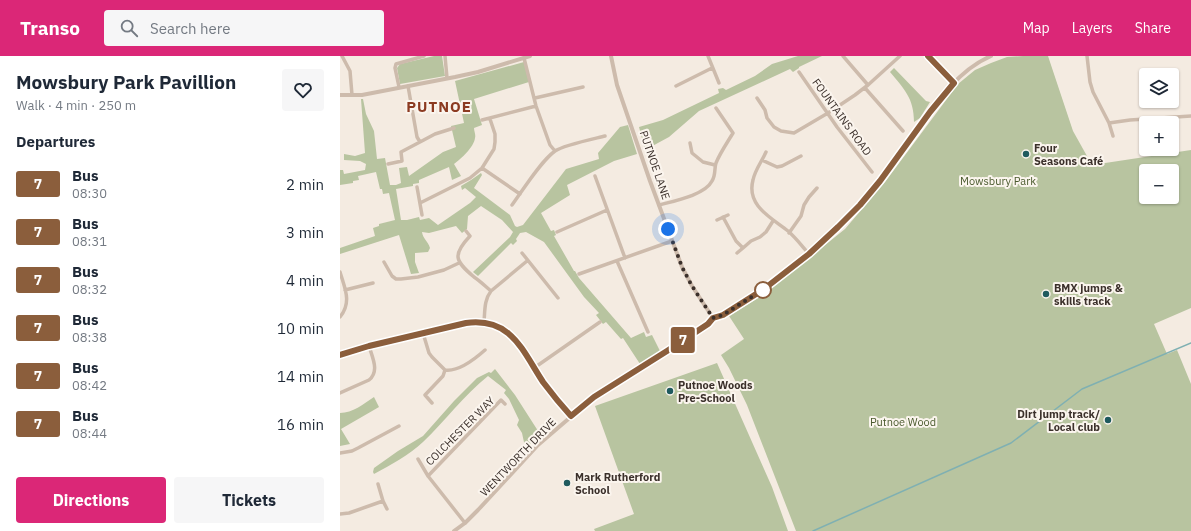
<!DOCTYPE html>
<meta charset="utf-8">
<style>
body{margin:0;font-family:"IBM Plex Sans",sans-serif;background:#f6f6f7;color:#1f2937;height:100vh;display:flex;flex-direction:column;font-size:15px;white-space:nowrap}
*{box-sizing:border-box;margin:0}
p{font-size:13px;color:#747a83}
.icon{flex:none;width:22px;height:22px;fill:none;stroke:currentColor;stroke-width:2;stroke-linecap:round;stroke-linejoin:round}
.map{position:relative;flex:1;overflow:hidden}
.sheet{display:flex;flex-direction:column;background:#fff;width:340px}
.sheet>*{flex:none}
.badge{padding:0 8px;border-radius:3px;font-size:14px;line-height:26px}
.controls{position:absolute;left:799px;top:12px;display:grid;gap:8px}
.controls a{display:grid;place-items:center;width:40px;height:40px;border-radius:4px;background:#fff;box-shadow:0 1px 3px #0004;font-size:20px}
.you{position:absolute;width:20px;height:20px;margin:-10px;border:3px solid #fff;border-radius:50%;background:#1a73e8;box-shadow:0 0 0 6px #1a73e833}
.map>.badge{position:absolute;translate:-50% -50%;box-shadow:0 0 0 2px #fff}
h2{padding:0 16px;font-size:15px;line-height:36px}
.round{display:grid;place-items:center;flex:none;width:42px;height:42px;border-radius:4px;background:#f6f6f7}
.head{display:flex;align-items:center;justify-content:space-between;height:68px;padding:0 16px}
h1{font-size:19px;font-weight:700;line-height:30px}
.action{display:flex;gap:8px;margin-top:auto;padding:8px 16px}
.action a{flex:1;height:46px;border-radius:4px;background:#db2777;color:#fff;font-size:16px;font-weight:700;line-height:46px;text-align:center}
.action a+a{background:#f6f6f7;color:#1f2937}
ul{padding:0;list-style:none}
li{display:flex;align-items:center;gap:12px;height:48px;padding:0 16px}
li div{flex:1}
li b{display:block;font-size:15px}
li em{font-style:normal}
li .badge{min-width:44px;font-weight:700;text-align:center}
header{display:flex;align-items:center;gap:24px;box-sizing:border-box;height:56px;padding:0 20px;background:#db2777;color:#fff}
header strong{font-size:19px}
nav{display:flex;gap:22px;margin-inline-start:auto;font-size:14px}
.search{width:280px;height:36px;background:#f6f6f7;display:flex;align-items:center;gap:10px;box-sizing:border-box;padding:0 14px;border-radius:4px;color:#747a83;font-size:15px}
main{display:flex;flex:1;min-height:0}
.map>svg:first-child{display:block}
</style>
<header>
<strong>Transo</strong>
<div class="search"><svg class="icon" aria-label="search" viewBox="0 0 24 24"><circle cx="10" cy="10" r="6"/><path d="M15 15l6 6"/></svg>Search here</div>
<nav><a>Map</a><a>Layers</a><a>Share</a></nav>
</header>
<main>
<section class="sheet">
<div class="head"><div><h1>Mowsbury Park Pavillion</h1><p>Walk · 4 min · 250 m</p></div><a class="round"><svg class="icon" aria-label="heart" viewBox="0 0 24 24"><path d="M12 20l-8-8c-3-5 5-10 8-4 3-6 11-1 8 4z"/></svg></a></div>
<h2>Departures</h2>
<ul>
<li><span class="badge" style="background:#8b5e3c;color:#fff">7</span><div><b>Bus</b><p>08:30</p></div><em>2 min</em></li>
<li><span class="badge" style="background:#8b5e3c;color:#fff">7</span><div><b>Bus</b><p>08:31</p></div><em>3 min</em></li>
<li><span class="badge" style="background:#8b5e3c;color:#fff">7</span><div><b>Bus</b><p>08:32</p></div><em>4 min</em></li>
<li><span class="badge" style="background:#8b5e3c;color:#fff">7</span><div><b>Bus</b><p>08:38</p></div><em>10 min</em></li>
<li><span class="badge" style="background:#8b5e3c;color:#fff">7</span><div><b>Bus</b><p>08:42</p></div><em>14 min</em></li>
<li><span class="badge" style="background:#8b5e3c;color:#fff">7</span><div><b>Bus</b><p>08:44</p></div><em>16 min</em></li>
</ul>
<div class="action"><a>Directions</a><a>Tickets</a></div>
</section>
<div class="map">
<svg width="851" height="475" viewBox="0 0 851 475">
<rect width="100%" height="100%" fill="#f4ebe1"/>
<path fill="#b8c4a0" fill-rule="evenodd" d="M 94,0 L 102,0 L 105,20 L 60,28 L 57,12 L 60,8 Z
M 458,0 L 482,0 L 459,11 L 459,12 L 453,16 L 450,13 L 359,55 L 329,81 L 305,94 L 299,71 L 323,64 L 379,37 L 378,33 L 383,32 L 386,34 L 415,20 L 432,8 Z
M 683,0 L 708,0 L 733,75 L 752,109 L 851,94 L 851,252 L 814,268 L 827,298 L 837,294 L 851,328 L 851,475 L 456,475 L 407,349 L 389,312 L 381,299 L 404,283 L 389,260 L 423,239 L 505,173 L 545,126 L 618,28 L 635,14 L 651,7 L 667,1 ZM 806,115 L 832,115 L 832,141 L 806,141 Z
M 184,6 L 189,26 L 134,43 L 142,69 L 134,72 C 134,75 136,79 135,82 C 134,91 121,103 114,108 L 121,120 L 112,124 L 109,111 L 79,124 L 79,127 L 73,128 L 73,130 L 56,133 L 61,164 L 67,164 L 79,161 L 80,164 L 89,162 L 98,169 L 130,147 L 136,141 L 125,132 L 122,134 L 121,130 L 131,124 L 141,117 L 142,119 L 134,132 L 170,159 L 175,170 L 177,171 L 183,169 L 226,113 L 259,103 L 258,97 L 280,71 L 288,69 L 297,98 L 274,105 L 227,129 L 230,139 L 201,157 L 211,175 L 214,174 L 216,179 L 214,180 L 234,215 L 235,215 L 239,222 L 291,282 L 304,276 L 306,281 L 312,279 L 320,295 L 300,308 L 283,282 L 281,283 L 266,266 L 263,268 L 256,259 L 259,257 L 244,241 L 204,186 L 186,176 L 180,177 L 176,183 L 177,185 L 173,189 L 171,187 L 138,220 L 133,216 L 170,181 L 173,176 L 162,164 L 141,150 L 128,160 L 127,173 L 122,177 L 116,170 L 89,177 L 82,176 C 83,183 88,185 90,192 L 88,196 L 75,197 L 75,206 L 79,217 L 71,218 L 59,179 L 0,198 L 0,192 L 35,180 L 33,172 L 39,170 L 39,168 L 55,164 L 49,137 L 43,138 L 42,133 L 40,133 L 36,116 L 18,120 L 19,124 L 13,125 L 13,127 L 0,129 L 0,114 L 3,114 L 4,118 L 25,114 L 26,108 L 20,105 L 4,104 L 4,98 L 15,100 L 25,97 L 21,43 L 23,43 L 26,58 L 34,75 L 37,103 L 45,102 L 50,129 L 56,129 L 61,127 L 59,112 L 67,111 L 69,120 L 103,96 L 116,91 L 111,70 L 124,67 L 115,25 Z
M 554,12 L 586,45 L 590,46 L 580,62 L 574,66 C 574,42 564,33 550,16 Z
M 377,307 L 432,431 L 448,475 L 255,475 L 254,473 L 294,458 L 255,350 Z
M 155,313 L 175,339 L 200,378 L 187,391 L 185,391 L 182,377 L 177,369 L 179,364 L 169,343 L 164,337 L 166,334 L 148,320 C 124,339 105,365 83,386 C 69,399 51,409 34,418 L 33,416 L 34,412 L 58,395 L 83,380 L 114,345 L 137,322 L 149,316 L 151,317 Z
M 34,341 L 39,351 L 1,373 L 10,388 L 0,390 L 0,357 C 13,357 23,348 34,341 Z"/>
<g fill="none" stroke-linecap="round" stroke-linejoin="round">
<path stroke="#7fb0b2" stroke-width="1.5" d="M 473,475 L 671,387 L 742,333 L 851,287"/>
<path stroke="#cdbbac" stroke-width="3.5" d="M 2,0 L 10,15 L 12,39
M 105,0 L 107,22
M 368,0 L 379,27
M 503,0 L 528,29
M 588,0 L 614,27
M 747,0 L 750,26 L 753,36 L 769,67 L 790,64 L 851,60
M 184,2 L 196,50 L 210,89 L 215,95
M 459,16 L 497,71 L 532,116
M 68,30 L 77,81 L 80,86 L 95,78 L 114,72
M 336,30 L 372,12
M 59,31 L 55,12 L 56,8 L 84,0
M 525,32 L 563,75
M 195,42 L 243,31
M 417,42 L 425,54 L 427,62 L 434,71 L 441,75 L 454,77 L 488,57 L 515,39 L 528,29 L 560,0
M 142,64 L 196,50
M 769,67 L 773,80
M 350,87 L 352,97 L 363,106 L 375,109
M 426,96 C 422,105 415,114 413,124 C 406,150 432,162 448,175 C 456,182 462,190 469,198
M 422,104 L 437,111 L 442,110 L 461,100
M 48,108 L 62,105 L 61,96 L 80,86
M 142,112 L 180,138
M 255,120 L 285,202
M 77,131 L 82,159
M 80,147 L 130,122 L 142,112 L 154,93 L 155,86 L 155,78 L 150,63
M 172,149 C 183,134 200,106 215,95 C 224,89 253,83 265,80
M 319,149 C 334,145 365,139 372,125 C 376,119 374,113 376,107 C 380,97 387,87 393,77 L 376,52
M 383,161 L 396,185 L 403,192 L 411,185 L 420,181 L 426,176 L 433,165
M 377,164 L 388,159
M 126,175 L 130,180 C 112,199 115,205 134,221 C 140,225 145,230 151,235
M 217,176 L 267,154
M 449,177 L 461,160 L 464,149 L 469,141 L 477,132
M 182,197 L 218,242
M 397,197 L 403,192
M 277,205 L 308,276
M 44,206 L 52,220 L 56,223 L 61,223 L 78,221 L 104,214 L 119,207
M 239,218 L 332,185
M 5,234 L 33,227
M 0,261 C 12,246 5,233 0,216
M 144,266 C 145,255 144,244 151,235 L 187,205
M 83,277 L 89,297 L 92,301 L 105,314 C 118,316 136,302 145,294
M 0,299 L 29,290 L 126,267 C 171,261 182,294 203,326 C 211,338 221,349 231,360
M 194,312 L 260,266
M 0,337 L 29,324 C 40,315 32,301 29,290
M 92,347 L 85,339 L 103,320 L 105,314
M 0,397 L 12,395 L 18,392 L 59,370
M 78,403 L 88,420
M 43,445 L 47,453
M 0,458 L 9,457 L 43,445 L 38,428
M 125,467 L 88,420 L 161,344 L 165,348"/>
<path stroke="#cdbbac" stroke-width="4" d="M 271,0 L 277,29 L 310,125 L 342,211 L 352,230 L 373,262
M 0,39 L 22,39 L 115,21 L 138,16 L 190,0
M 114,475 L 125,467 L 138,454 L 198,389 L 254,341 L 368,268 C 373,263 377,262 383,259 C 396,253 413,241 424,233 C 459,208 491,180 520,149 C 538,129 555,107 571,84 C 593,53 614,16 651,0"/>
</g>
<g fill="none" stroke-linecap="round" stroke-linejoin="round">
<defs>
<path id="line" d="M 0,299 L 29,290 L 126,267 C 171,261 182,294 203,326 C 212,338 221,349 231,360 L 254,341 L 327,295 L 368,268 L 373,262 L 383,259 L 424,233 L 469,198 L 498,171 L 520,149 L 540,125 L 590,56 L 614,27 L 588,0"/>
</defs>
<use href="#line" stroke="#fff" stroke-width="9"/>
<use href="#line" stroke="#8b5e3c" stroke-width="6"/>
<path stroke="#3b302b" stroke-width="4" stroke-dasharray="0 7.2" d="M 328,173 L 342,211 L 352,230 L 373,262 L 383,259 L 424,233 L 423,234"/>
</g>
<g fill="#1f5a5e" stroke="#fbf5ee" stroke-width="1.5">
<circle cx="686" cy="98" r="4"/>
<circle cx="706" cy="238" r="4"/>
<circle cx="330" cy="335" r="4"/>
<circle cx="768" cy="364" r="4"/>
<circle cx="227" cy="427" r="4"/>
</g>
<circle fill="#fff" stroke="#8b5e3c" stroke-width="2" cx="423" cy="234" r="8"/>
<g text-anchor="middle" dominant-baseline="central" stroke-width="4" stroke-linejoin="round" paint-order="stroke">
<g font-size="11" fill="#3b302b" stroke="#fbf5ee">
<text transform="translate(502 61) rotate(54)">FOUNTAINS ROAD</text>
<text transform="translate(315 109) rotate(71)">PUTNOE LANE</text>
<text transform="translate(120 375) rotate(-45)">COLCHESTER WAY</text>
<text transform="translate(178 401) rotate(-46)">WENTWORTH DRIVE</text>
</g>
<g font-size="11" font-weight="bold" fill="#3b302b" stroke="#fbf5ee" text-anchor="start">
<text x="694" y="92">Four<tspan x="694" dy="13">Seasons Café</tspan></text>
<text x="714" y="232">BMX jumps &amp;<tspan x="714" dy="13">skills track</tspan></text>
<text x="338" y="329">Putnoe Woods<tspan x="338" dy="13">Pre-School</tspan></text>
<text x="760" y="358" text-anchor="end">Dirt jump track/<tspan x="760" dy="13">Local club</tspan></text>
<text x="235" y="421">Mark Rutherford<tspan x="235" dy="13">School</tspan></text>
</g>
<g font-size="11" fill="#4a5a2e" stroke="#fbf5ee">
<text x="658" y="125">Mowsbury Park</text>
<text x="563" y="366">Putnoe Wood</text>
</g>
<g font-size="15" font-weight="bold" letter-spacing="1" fill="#8c3b22" stroke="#fbf5ee">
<text x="99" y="50">PUTNOE</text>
</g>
</g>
</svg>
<div class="controls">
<a><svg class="icon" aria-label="layers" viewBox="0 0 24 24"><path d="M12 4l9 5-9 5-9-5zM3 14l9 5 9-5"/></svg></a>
<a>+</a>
<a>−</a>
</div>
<div class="you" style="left:328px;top:173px"></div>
<b class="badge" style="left:343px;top:284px;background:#8b5e3c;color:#fff">7</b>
</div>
</main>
